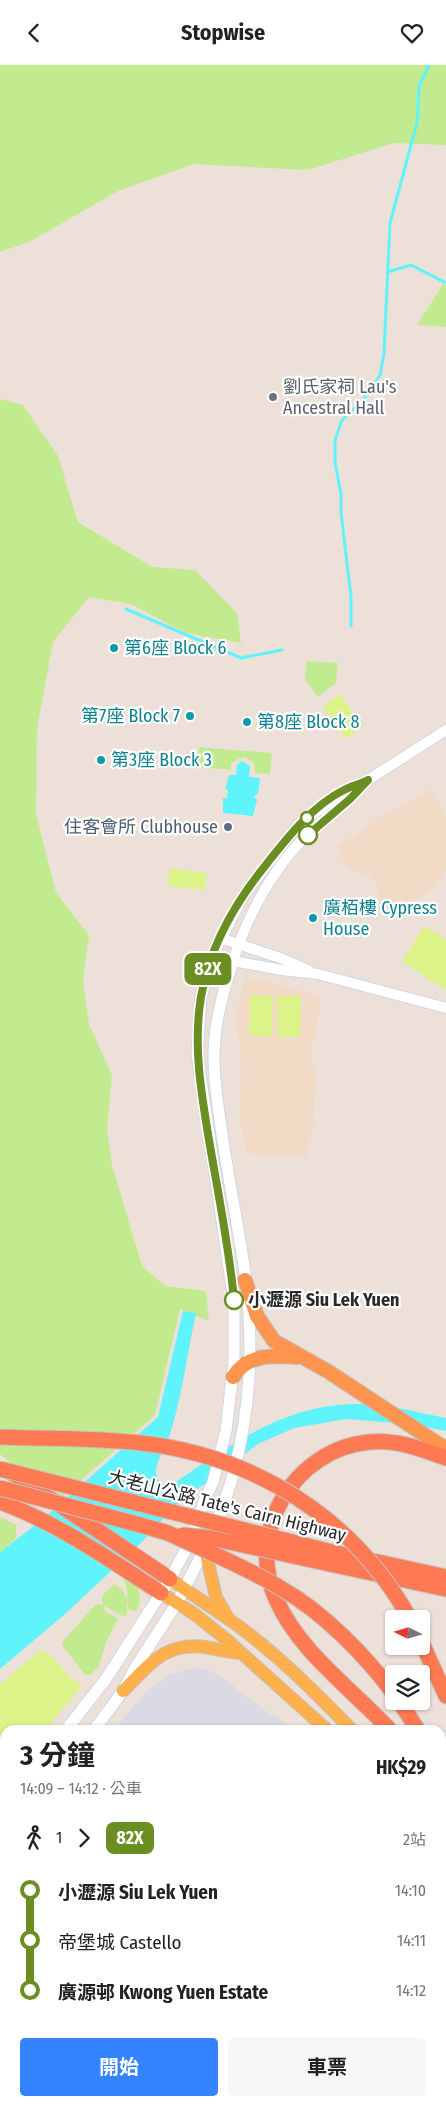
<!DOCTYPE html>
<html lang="zh-TW">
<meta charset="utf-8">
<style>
body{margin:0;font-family:"Fira Sans Condensed","Noto Sans TC",sans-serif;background:#f6f6f6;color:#222;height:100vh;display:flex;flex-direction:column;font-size:19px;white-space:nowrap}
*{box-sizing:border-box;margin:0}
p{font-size:16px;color:#767676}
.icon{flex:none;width:28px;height:28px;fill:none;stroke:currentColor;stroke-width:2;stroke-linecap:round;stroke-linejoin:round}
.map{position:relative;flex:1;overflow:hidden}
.side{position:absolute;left:0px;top:1660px;width:446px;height:381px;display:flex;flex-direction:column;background:#fff;border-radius:15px 15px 0 0;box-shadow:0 1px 4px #0004}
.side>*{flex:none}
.badge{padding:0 10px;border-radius:8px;font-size:18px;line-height:32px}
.needle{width:32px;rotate:275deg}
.fabs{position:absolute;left:385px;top:1545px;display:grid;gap:10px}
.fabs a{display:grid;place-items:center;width:45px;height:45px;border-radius:5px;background:#fff;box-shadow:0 1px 4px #0004;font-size:25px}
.map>.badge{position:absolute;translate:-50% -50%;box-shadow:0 0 0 2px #fff}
.legs{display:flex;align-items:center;gap:8px;height:55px;padding:0 20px;font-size:16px}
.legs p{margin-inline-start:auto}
.overview{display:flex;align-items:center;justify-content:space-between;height:85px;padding:0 20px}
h1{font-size:28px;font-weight:700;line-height:38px}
.cta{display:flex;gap:10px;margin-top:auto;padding:10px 20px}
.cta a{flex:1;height:58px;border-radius:5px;background:#3483ff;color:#fff;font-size:20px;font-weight:700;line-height:58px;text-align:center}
.cta a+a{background:#f6f6f6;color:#222}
ul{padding:0 20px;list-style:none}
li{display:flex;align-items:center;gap:18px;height:50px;font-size:19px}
li i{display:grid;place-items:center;width:8px;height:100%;margin:0 6px;background:currentColor}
li i::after{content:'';width:12px;height:12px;margin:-6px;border:4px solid;border-radius:50%;background:#fff}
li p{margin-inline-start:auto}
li:first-child i{background:linear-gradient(#0000 50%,currentColor 0)}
li:last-child i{background:linear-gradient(currentColor 50%,#0000 0)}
header{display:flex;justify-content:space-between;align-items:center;height:65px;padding:0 20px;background:#fff;font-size:22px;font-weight:700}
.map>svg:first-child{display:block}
</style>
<header><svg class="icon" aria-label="back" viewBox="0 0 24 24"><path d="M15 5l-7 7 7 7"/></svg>Stopwise<svg class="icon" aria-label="heart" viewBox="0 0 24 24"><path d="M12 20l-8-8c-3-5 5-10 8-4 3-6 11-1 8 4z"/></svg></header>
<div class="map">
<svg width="446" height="2041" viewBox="0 0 446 2041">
<rect width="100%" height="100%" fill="#ede0d9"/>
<path fill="#dbdae4" d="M 192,1603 L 205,1604 L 216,1608 L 270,1649 L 280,1654 L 291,1665 L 113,1665 L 146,1627 L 169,1610 Z
M 0,1826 L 5,1832 L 5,1966 L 0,1970 Z
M 441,1845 L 446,1852 L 446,1948 L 441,1951 Z"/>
<path fill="#f1dac6" d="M 432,724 L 446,750 L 446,804 L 434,824 L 389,853 L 378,832 L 379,822 L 370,811 L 348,803 L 336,783 L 383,750 Z
M 252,912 L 321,932 L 316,973 L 312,975 L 311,998 L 316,999 L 313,1066 L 306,1091 L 247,1089 L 240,1060 L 241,982 L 235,958 L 243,920 L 246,915 Z"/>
<path fill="#c1eb8e" d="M 0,0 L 446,0 L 446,80 L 394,78 L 308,105 L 194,99 L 118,126 L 29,177 L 0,187 Z
M 443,219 L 446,221 L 446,262 L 417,260 Z
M 0,334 L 23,340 L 58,391 L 78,457 L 152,502 L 195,505 L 237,548 L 241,578 L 186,568 L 131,539 L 89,532 L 53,577 L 37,664 L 36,749 L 56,828 L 89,870 L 83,915 L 89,959 L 112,1010 L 107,1064 L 112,1100 L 142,1201 L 165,1221 L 206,1226 L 209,1256 L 180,1244 L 155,1350 L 62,1432 L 14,1401 L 0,1389 Z
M 307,596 L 338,598 L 336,618 L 318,632 L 305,614 Z
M 199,682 L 272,688 L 270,709 L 255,708 L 254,698 L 245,692 L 238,694 L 231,699 L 231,705 L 197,702 Z
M 0,1452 L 16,1460 L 16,1473 L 0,1487 Z
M 122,1511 L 137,1521 C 141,1530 141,1538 136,1546 L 129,1545 L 127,1536 L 127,1549 L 125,1552 L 104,1541 L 105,1546 L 118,1554 L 107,1575 L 99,1601 L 90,1610 L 85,1610 L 62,1580 L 63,1576 L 96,1539 L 103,1540 L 102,1531 L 114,1519 L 122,1524 L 127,1534 L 127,1524 Z
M 257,2036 L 285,2036 L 289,2041 L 251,2041 Z"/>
<path fill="#dcf389" d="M 339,629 L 363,661 L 346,674 L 323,642 Z
M 170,803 L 207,808 L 205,825 L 168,821 Z
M 424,861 L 446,874 L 446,925 L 402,897 Z
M 250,930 L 273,931 L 272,971 L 249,971 Z
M 278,931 L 301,931 L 300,972 L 278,972 Z
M 41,1585 C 59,1591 64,1614 83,1620 L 45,1665 L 5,1665 L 5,1704 L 0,1709 L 0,1619 Z"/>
<path fill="#5ff3fc" d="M 242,696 L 250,701 L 249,712 L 260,713 L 258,728 L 254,732 L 257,735 L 253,751 L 223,748 L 223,733 L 227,733 L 228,725 L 225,724 L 229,710 L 236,710 L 237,700 Z
M 183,1246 L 196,1248 C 187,1289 182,1333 169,1372 C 164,1387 149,1404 160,1418 L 171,1420 C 230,1381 278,1342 352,1339 C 384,1338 415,1347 446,1353 L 446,1366 L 409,1359 L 347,1354 L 294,1363 L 258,1379 L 176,1440 L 139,1480 L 65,1549 L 0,1604 L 0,1487 L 43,1454 L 158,1352 Z"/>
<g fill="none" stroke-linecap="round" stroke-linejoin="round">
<path stroke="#5ff3fc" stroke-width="3" d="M 387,207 L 411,200 L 446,218
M 126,544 L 241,593 L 282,585
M 351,561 L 351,532 L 341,448 L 341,429 L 335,397 L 335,375 L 342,355 L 363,335 L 380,310 L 384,288 L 390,158 L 417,58 L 419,21 L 429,0"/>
<defs>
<path id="tertiary" d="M 368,715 C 350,734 330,748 311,766 C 274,801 249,847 233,896 L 282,905 L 318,909 L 446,943
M 220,873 L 283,894 L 308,905
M 213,890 L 244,830 L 295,764 L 342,726 L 368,715 L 446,665"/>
<path id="secondary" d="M 214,1464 C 247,1387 256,1299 246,1216 C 239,1162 227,1109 220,1055 C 217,1035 214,1013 214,992 C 214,958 223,927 233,896
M 66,1665 L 106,1614 L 170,1514 L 191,1475 L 205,1434 L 213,1417 L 226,1366 L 234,1297 L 234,1236 L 197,989 L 201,932 L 213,890
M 94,1665 L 123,1626 L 135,1603 L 177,1538 L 206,1481
M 0,1733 L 5,1728
M 0,1762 L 5,1757"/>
<path id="primary" d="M 205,1485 L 216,1532 L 228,1553
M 170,1514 C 189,1527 208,1540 227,1553 C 271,1583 314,1626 352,1665
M 161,1528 L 193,1548 L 227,1575 L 327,1665
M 123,1626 C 149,1600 164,1577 205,1582 C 217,1584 228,1587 240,1588
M 441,1766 L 446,1773
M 441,1797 L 446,1803"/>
<path id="trunk" d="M 245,1215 L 257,1251 L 274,1276 L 329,1307 L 446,1384
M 233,1312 C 247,1289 273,1290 297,1292"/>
<path id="motorway" d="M 12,1408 L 170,1514
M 0,1437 C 58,1458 110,1495 161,1528
M 137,1459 L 168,1468
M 332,1487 L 446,1512
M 330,1499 L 446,1524
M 421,1576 L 446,1631
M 399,1636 L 418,1665
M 390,1665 C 351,1623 299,1587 276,1534 C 245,1466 295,1384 369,1377 C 396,1374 421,1384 446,1393
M 441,1707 L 446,1715
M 441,1731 L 446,1736"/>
</defs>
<use href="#tertiary" stroke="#ced7e4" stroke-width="12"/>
<use href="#secondary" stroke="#ced7e4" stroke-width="13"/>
<use href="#primary" stroke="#c3c3c3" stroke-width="14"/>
<use href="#trunk" stroke="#c3c3c3" stroke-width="16"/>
<use href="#motorway" stroke="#c3c3c3" stroke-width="17"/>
<use href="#tertiary" stroke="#fff" stroke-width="10"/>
<use href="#secondary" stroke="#fff" stroke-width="11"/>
<use href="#primary" stroke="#ffb04c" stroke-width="12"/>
<use href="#trunk" stroke="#ff944f" stroke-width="14"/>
<use href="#motorway" stroke="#ff7952" stroke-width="15"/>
<defs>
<path id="motorway-bridge" d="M 0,1372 C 47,1374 94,1373 141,1378 C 255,1391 354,1453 410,1554
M 0,1404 L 332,1487
M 0,1423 L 137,1459
M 168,1468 C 206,1486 246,1502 282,1524 C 323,1547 366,1591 394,1629
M 182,1470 L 211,1473 L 330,1499"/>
</defs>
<use href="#motorway-bridge" stroke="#c3c3c3" stroke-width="17" stroke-linecap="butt"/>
<use href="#motorway-bridge" stroke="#ff7952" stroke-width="15"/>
</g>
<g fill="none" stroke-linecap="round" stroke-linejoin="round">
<defs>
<path id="line-1" d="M 234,1235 C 229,1181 218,1128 209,1075 C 201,1027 193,980 201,932 C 209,884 235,838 265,801 C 286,774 313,740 344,725 C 351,721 360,719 368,715 L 350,734 L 308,770"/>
</defs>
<use href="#line-1" stroke="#fff" stroke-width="11"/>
<use href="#line-1" stroke="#6b8e23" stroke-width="8"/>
</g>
<circle fill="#6b7280" stroke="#fff" stroke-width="2" cx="273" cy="332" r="5"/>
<g fill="#0f9aa8" stroke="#fff" stroke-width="2">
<circle cx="114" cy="583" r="5"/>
<circle cx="190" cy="651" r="5"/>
<circle cx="247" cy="657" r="5"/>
<circle cx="101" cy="695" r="5"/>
<circle cx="313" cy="853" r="5"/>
</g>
<g fill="#fff" stroke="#6b8e23" stroke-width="2.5">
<circle cx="307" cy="753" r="6"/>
<circle cx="308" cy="770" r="9"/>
<circle cx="234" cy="1235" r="9"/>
</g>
<circle fill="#5c6f8a" stroke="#fff" stroke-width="2" cx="228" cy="762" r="5"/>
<g text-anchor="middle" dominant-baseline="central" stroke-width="4.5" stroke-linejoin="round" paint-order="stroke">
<g font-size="18" fill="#5b616d" stroke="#fff" text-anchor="start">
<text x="283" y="322">劉氏家祠 Lau's<tspan x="283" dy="21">Ancestral Hall</tspan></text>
</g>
<g font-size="18" fill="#0d838f" stroke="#fff" text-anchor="start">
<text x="124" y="583">第6座 Block 6</text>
<text x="180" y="651" text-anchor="end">第7座 Block 7</text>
<text x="257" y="657">第8座 Block 8</text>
<text x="111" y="695">第3座 Block 3</text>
<text x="323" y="843">廣栢樓 Cypress<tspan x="323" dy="21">House</tspan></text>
</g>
<g font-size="18" fill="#4e5e75" stroke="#fff" text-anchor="end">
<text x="218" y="762">住客會所 Clubhouse</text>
</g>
<g font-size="18" font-weight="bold" fill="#292929" stroke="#fff" text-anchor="start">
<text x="248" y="1235">小瀝源 Siu Lek Yuen</text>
</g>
<g font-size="18" fill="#292929" stroke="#fff">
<text transform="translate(227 1441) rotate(14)">大老山公路 Tate's Cairn Highway</text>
</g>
</g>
</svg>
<div class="fabs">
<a><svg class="needle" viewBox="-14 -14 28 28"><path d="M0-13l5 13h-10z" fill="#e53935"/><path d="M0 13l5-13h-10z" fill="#767676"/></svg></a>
<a><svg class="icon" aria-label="layers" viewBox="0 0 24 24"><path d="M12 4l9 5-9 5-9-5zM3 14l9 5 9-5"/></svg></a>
</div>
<b class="badge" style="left:208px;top:904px;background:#6b8e23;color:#fff">82X</b>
<section class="side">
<div class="overview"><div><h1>3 分鐘</h1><p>14:09 – 14:12 · 公車</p></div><b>HK$29</b></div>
<div class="legs"><svg class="icon" aria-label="walk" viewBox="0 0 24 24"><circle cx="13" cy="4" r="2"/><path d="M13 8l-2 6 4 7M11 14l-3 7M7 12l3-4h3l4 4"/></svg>1<svg class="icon" aria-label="forward" viewBox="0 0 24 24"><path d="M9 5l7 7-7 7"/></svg><b class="badge" style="background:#6b8e23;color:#fff">82X</b><p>2站</p></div>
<ul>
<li><i style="color:#6b8e23"></i><b>小瀝源 Siu Lek Yuen</b><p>14:10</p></li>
<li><i style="color:#6b8e23"></i><span>帝堡城 Castello</span><p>14:11</p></li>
<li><i style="color:#6b8e23"></i><b>廣源邨 Kwong Yuen Estate</b><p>14:12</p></li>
</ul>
<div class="cta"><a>開始</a><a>車票</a></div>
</section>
</div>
